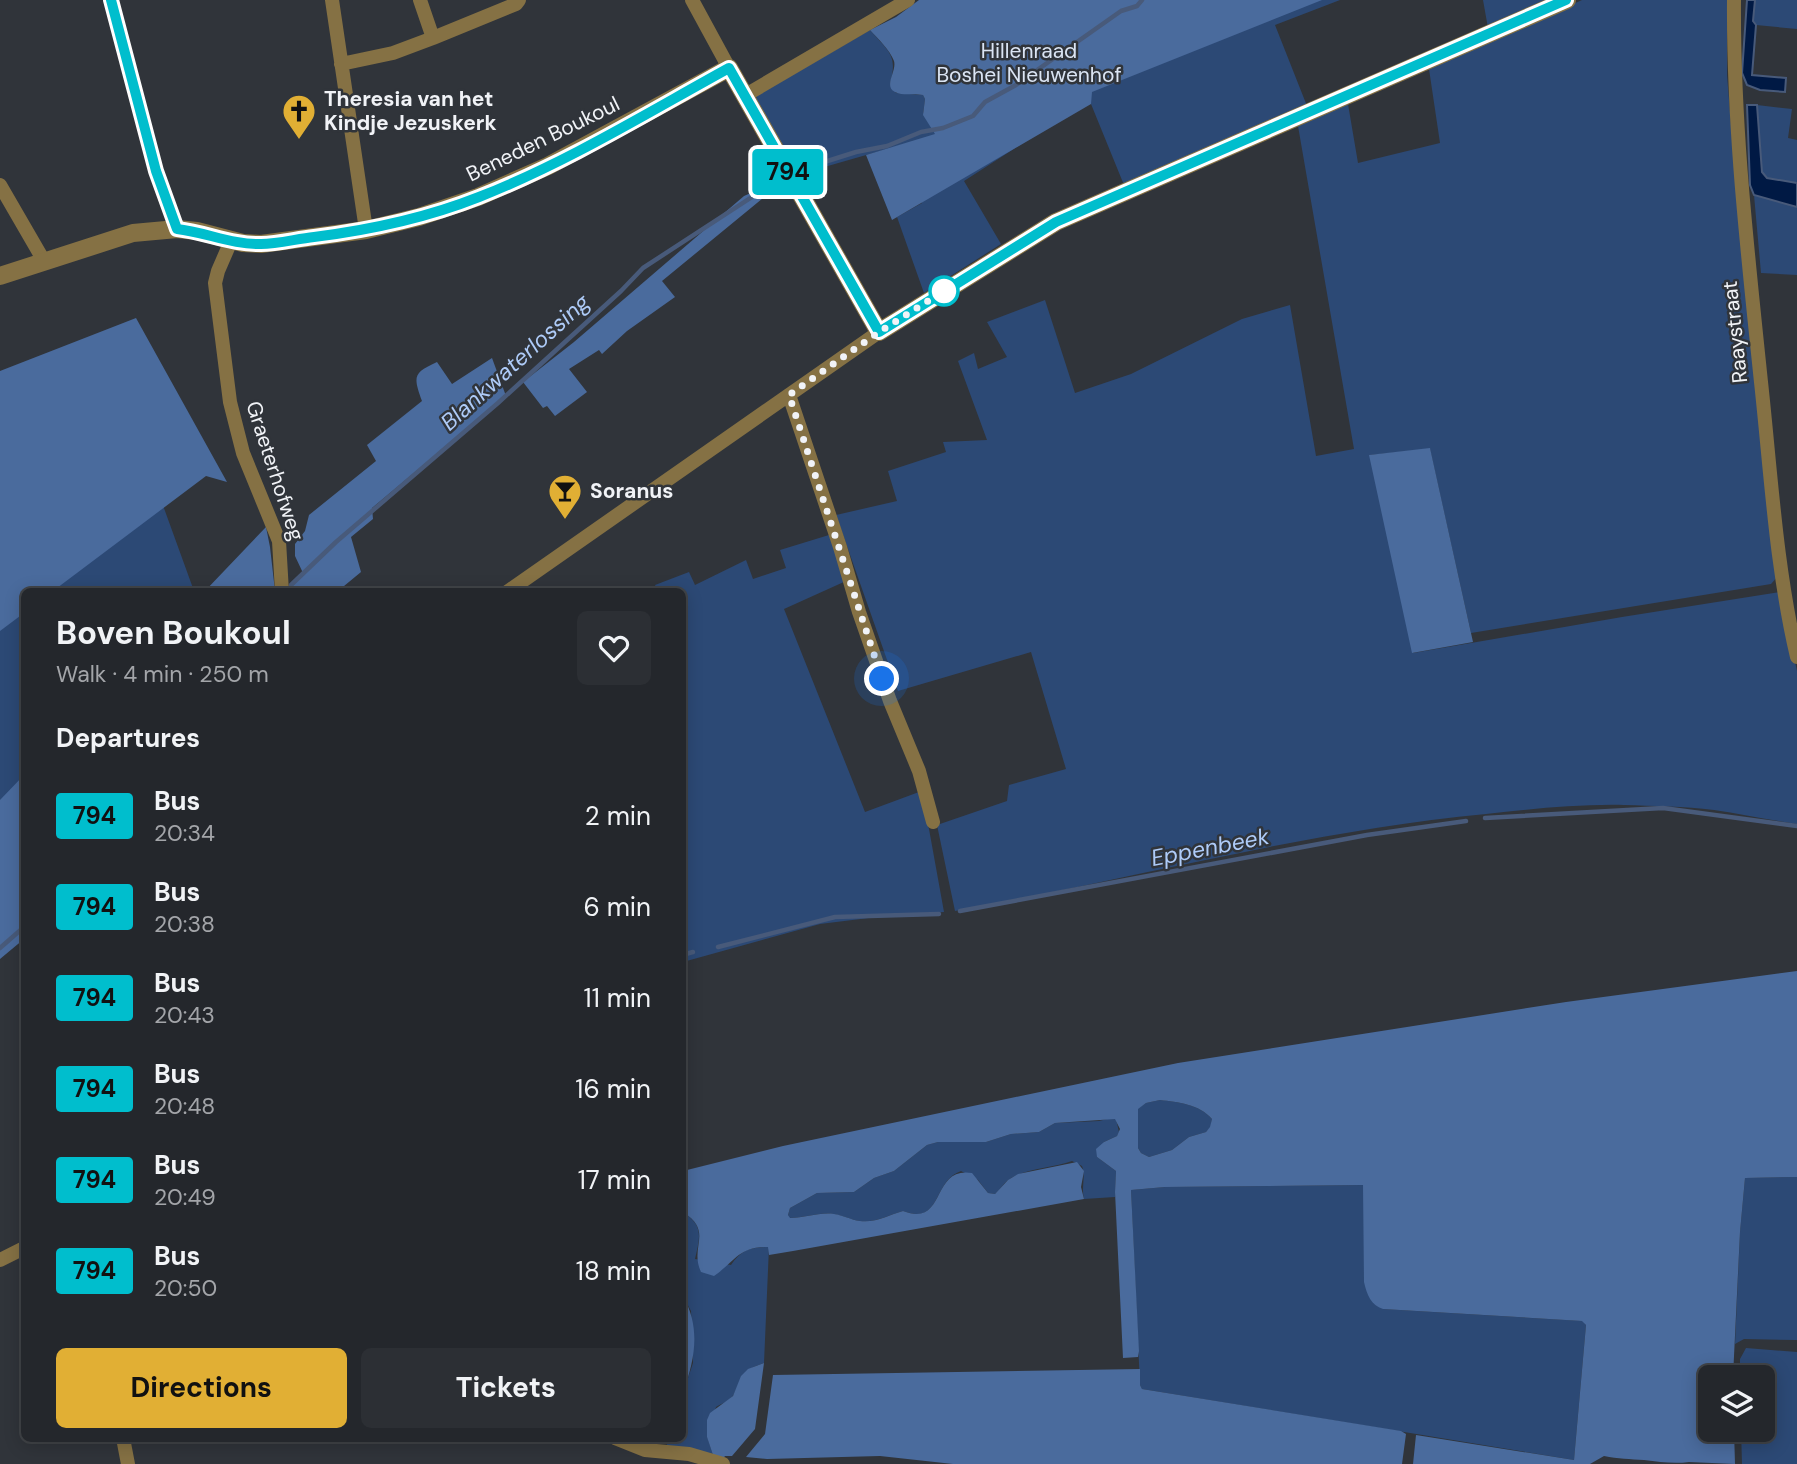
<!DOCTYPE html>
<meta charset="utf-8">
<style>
body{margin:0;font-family:"DM Sans",sans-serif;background:#2c2f34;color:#f1f3f6;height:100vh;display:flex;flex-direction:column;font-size:26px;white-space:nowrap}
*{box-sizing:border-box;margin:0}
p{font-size:23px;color:#a3a5a9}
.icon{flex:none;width:38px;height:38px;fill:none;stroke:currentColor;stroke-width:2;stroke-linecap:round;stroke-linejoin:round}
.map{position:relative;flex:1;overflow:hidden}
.sheet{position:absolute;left:21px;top:588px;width:665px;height:854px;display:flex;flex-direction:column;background:#24272c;border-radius:10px;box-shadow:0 4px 18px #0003,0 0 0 2px #414448}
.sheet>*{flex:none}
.badge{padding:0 14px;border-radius:5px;font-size:24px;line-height:46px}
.tools{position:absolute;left:1698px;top:1365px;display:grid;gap:14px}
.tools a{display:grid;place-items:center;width:77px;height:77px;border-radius:10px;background:#24272c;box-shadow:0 4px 18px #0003,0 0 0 2px #414448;font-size:35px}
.you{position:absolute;width:35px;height:35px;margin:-18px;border:5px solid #fff;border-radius:50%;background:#1a73e8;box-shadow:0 0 0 10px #1a73e833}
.map>.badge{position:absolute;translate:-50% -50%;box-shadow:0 0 0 4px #fff}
h2{padding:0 35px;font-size:26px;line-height:63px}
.round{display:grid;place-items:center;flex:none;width:74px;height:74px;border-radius:10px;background:#2c2f34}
.summary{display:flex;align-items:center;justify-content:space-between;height:119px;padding:0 35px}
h1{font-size:33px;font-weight:700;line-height:52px}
.cta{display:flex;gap:14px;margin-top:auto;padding:14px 35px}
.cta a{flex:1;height:80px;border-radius:10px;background:#e1af34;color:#111;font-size:28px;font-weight:700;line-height:80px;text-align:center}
.cta a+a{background:#2c2f34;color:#f1f3f6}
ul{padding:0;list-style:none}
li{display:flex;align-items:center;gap:21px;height:91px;padding:0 35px}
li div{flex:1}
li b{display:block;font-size:26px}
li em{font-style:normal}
li .badge{min-width:77px;font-weight:700;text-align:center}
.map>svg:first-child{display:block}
</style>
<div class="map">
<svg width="1797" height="1464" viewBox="0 0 1797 1464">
<rect width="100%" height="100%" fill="#30343a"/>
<path fill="#2c4975" d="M 964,0 L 1340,0 L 1275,25 L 1307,106 L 1124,185 L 1091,104 L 1091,99 L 964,181 L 1001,244 L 924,293 L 897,217 L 922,203 L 922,139 L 793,176 L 757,106 L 756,96 L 870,30 C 889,52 898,55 890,84 L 896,93 L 923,95 L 925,99 L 923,115 Z
M 1483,0 L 1551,0 L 1488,28 Z
M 1582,0 L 1727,0 L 1727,75 L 1739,223 L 1778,576 L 1771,584 L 1471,633 L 1430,449 L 1370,455 L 1413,653 L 1622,617 L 1780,592 L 1797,671 L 1797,824 C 1769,820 1741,814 1714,810 C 1684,806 1653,806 1624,805 C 1578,804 1532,809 1486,814 C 1307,831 1133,879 955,911 L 937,825 L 1007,801 L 1009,785 L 1066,769 L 1031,652 L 898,691 L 836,515 L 897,501 L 888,471 L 946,452 L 943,442 L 987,440 L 958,361 L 974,353 L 978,369 L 1007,357 L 987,322 L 1045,300 L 1075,393 L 1131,374 L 1242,319 L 1290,305 L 1316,456 L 1354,449 L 1298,126 L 1348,104 L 1358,163 L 1440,143 L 1429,69 Z
M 1755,0 L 1797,0 L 1797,29 L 1756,25 L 1753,22 Z
M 1757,105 L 1792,109 L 1788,138 L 1797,140 L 1797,183 L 1767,178 L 1762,172 Z
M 1754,195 L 1797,207 L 1797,275 L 1761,273 Z
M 115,373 L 194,591 L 24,592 L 24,931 L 0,949 L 0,397 Z
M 829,535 L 846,581 L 784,609 L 865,812 L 919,792 L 929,829 L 944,912 L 893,915 L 820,924 L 683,962 L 682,592 L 658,591 L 655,585 L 689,572 L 695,585 L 746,560 L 753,579 L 786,568 L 780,550 Z
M 1160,1100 C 1178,1102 1199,1104 1212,1119 L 1211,1127 L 1206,1132 L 1189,1137 L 1172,1150 L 1149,1157 L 1141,1153 L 1138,1148 L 1138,1108 L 1146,1103 Z
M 1111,1118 L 1116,1119 L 1119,1132 L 1117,1136 L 1104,1142 L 1097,1157 L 1116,1171 L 1115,1197 L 1084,1199 C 1081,1188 1086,1176 1082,1166 L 1072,1161 C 1053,1168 1021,1169 1007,1181 C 1002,1185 1000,1190 995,1194 L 988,1193 L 978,1180 L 961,1171 C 932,1181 942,1226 903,1211 C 889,1215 875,1223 860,1221 C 851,1220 843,1215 833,1214 C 819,1212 805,1218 789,1218 L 788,1215 L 790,1208 L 817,1193 L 854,1192 L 874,1178 L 894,1171 L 927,1145 L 938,1142 L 986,1142 L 1011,1134 L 1039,1132 L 1055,1123 L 1099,1121 Z
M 1797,1177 L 1797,1340 L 1744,1339 L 1735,1344 L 1740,1232 L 1745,1178 Z
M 1363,1185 L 1383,1309 L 1583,1321 L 1586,1325 L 1574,1460 L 1142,1389 L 1140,1385 L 1131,1190 L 1165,1187 Z
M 683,1212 C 704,1226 700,1237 695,1259 L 731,1265 C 741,1250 751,1247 769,1247 L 764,1363 C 741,1371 744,1374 734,1394 C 731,1400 721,1404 716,1407 L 707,1436 L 714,1458 L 664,1450 L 670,1439 L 682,1438 L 683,1393 L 693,1363 L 691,1311 L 683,1296 Z
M 1746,1348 L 1797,1352 L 1797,1464 L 1742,1464 L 1741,1430 L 1762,1430 L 1762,1377 L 1740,1377 L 1740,1359 Z"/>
<path fill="#4a6b9d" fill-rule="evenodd" d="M 919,0 L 1322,0 L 1092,92 L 1091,104 L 892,220 L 866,155 L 935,134 L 923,115 L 925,99 L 923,95 C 914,93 902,96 895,92 C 883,86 897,71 894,61 C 890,50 878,39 870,30 L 896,17 Z
M 764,187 L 768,194 L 662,281 L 675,297 L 627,331 L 602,354 L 599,350 L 569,369 L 587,392 L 555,416 L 547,406 L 543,408 L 523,382 L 574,342 L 744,196 Z
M 136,318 L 227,482 L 206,476 L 53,591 L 24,592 L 24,613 L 0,631 L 0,371 Z
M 492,358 L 506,396 L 372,508 L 373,519 L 351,537 L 361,572 L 338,591 L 289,591 L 289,588 L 303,573 L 295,556 L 295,544 L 305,531 L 309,515 L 376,461 L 367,445 L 422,401 C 413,376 413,373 437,362 L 452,384 Z
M 1430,448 L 1473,642 L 1412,653 L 1369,455 Z
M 266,527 L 270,547 L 275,591 L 204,592 Z
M 24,775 L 24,939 L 0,959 L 0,800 Z
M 1797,971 L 1797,1177 L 1745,1178 L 1740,1232 L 1733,1377 L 1710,1377 L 1710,1430 L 1734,1430 L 1735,1464 L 1689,1462 C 1674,1464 1660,1462 1644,1460 C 1630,1459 1618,1459 1604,1456 L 1590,1464 L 1413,1464 L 1416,1435 L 1574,1460 L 1586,1325 L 1582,1321 L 1383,1309 C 1371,1305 1367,1295 1364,1282 L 1363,1185 L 1165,1187 L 1131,1190 L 1139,1351 L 1138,1357 L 1123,1358 L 1115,1192 L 1116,1171 L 1097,1157 L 1096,1149 L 1104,1142 L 1117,1136 L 1120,1129 L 1115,1119 L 1055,1123 L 1039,1132 L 1011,1134 L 986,1142 L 938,1142 L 927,1145 L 894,1171 L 874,1178 L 854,1192 L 817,1193 L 790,1208 L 788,1215 L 790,1218 C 805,1218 819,1212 834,1214 C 843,1215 851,1220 860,1221 C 876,1223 889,1215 903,1211 C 947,1228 930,1166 972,1173 L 988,1193 L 995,1194 L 1008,1180 L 1018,1174 L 1077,1162 L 1084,1171 L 1081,1187 L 1084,1199 L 793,1251 L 769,1255 L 768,1247 C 738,1247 736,1261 714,1276 L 701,1272 C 689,1246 714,1232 683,1212 L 683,1171 L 783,1146 L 1178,1063 L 1566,1002 ZM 1160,1100 C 1178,1102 1199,1104 1212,1119 L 1210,1127 L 1206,1132 L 1189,1137 L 1172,1150 L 1149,1157 L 1141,1153 L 1138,1148 L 1138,1109 L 1146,1103 Z
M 683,1296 C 701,1328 695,1359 683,1393 Z
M 764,1363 L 755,1429 L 732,1456 L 725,1456 L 722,1460 L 714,1458 L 707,1437 L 707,1420 L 710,1413 L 733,1396 L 741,1376 L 748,1369 Z
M 1140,1369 L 1140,1385 L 1142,1389 L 1401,1431 L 1406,1434 L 1402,1464 L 953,1464 L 880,1456 L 767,1459 L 746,1457 L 765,1434 L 773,1375 Z"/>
<path fill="#001944" stroke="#485a7a" stroke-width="2" d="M 1747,0 L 1755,0 L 1753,21 L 1756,25 L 1752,75 L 1786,78 L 1785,92 L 1760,90 L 1747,85 L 1742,73 Z
M 1747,105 L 1757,105 L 1762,172 L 1767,178 L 1797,183 L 1797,207 L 1754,195 L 1750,185 Z"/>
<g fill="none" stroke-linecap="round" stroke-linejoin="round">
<path stroke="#485a7a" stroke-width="4.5" d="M 799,170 L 856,152 L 887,146 L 921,132 L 943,128 L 973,116 L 985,102 L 1016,85 L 1121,11 L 1137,6 L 1142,0
M 291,592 L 291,585 L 336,542 L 498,403 L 621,291 L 643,268 L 781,178
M 1485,818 L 1663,808 L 1797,826
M 960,911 L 1367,835 L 1466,821
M 718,947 L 835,917 L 939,914
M 0,948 L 24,927
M 682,955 L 693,952"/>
<path stroke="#857144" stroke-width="14" d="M 111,0 L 156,171 L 177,229
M 332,0 L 366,230
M 420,0 L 433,38 L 516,4 L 519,0
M 692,0 L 729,68
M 1734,0 C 1733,128 1748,255 1761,382 C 1771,474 1776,568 1797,657
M 341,64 L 393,53 L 433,38
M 744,96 L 908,0
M 0,185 L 44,261
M 231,241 L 218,271 L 215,283 L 230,402 L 243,453 L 279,541 L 282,592
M 789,395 L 840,547 L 859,612 L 890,701 L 919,771 L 933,822
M 507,592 L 879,332
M 0,1260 L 24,1248
M 123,1438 L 128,1464
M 615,1438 L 645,1450 L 689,1454 L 723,1464"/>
<path stroke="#857144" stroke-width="18" d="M 0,276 L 133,233 L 177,229 L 197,231 L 243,243 L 261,244 L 366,230 L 419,217 L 478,197 L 548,166 L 729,68 L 879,332 L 1056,222 L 1567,0"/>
</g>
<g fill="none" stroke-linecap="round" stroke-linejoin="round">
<defs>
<path id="line" d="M 111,0 L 156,171 L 177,229 C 205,232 233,245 261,244 C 278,244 296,239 314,237 C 370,230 426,218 479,197 C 566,163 647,113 729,68 L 879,332 L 1056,222 L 1566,0"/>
</defs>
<use href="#line" stroke="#fff" stroke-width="16"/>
<use href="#line" stroke="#00becd" stroke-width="10"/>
<path stroke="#f1f3f7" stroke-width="7" stroke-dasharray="0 12.6" d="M 882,679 L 789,395 L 879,332 L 944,291"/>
</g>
<defs>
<symbol id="church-pin" viewBox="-11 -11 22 30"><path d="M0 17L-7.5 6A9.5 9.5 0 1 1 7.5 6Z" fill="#e1af34" stroke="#30343a"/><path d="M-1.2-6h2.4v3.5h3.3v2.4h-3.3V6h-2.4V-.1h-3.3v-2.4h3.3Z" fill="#111"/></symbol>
<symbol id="bar-pin" viewBox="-11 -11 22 30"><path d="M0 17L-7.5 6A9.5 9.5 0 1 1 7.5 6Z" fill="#e1af34" stroke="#30343a"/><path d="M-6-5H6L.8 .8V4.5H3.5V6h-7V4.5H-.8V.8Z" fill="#111"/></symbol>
</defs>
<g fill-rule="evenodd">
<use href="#church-pin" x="280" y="92" width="38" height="52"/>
<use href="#bar-pin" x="546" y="472" width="38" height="52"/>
</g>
<circle fill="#fff" stroke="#00becd" stroke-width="3.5" cx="944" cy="291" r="14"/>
<g text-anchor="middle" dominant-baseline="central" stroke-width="5" stroke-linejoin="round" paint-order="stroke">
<g font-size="21" fill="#dbe5f4" stroke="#30343a">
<text x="1029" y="51">Hillenraad<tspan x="1029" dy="24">Boshei Nieuwenhof</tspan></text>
</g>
<g font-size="21" font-weight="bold" fill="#f1f3f7" stroke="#30343a" text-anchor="start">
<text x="324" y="99">Theresia van het<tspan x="324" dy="24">Kindje Jezuskerk</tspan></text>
<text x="590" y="491">Soranus</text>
</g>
<g font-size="21" fill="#f1f3f7" stroke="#30343a">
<text transform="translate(543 139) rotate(-26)">Beneden Boukoul</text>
<text transform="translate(1735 332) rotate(-96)">Raaystraat</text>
<text transform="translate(275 471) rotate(72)">Graeterhofweg</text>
</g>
<g font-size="23" font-style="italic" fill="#aecbf8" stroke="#30343a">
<text transform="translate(515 362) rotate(-42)">Blankwaterlossing</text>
<text transform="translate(1210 847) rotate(-11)">Eppenbeek</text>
</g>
</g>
</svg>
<div class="tools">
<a><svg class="icon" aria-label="layers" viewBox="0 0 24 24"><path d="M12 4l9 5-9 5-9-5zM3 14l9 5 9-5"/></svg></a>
</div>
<div class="you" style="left:882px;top:679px"></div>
<b class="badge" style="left:788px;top:172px;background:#00becd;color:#111">794</b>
<section class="sheet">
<div class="summary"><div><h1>Boven Boukoul</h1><p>Walk · 4 min · 250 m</p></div><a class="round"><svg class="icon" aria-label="heart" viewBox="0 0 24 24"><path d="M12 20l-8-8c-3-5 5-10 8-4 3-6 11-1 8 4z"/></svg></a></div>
<h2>Departures</h2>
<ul>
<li><span class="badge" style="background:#00becd;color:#111">794</span><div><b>Bus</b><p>20:34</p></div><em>2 min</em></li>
<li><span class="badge" style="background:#00becd;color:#111">794</span><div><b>Bus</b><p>20:38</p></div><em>6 min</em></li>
<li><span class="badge" style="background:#00becd;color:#111">794</span><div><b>Bus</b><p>20:43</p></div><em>11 min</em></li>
<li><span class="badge" style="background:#00becd;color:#111">794</span><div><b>Bus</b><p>20:48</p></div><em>16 min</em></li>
<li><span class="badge" style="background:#00becd;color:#111">794</span><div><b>Bus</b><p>20:49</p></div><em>17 min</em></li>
<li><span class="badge" style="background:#00becd;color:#111">794</span><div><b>Bus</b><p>20:50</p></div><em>18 min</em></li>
</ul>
<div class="cta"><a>Directions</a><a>Tickets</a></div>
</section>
</div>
